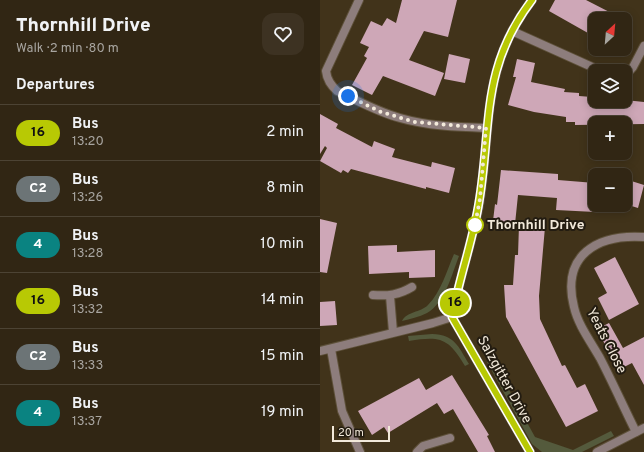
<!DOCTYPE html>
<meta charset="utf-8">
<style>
body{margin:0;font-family:Overpass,sans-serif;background:#3d3222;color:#f1f3f6;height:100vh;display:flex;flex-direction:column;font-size:15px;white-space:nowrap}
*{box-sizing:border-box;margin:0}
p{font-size:13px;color:#a8a5a0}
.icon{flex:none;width:22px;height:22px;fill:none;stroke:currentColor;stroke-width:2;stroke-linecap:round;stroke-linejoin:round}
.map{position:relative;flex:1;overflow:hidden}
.sheet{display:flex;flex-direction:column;background:#312614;width:320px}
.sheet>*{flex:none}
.badge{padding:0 8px;border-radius:13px;font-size:14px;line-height:26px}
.needle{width:26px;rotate:26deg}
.buttons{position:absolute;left:268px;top:12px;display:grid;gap:8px}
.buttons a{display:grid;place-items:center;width:44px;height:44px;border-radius:8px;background:#312614;box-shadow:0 2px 10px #0003,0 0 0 1px #4c4334;font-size:20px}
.scale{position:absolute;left:12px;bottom:10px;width:58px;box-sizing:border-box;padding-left:4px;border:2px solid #f2e9da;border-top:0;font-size:11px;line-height:14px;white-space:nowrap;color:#f2e9da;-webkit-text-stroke:3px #231c11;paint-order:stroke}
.you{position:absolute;width:20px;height:20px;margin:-10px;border:3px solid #fff;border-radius:50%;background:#1a73e8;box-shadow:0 0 0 6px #1a73e833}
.map>.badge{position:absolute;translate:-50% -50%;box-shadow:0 0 0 2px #fff}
h2{padding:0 16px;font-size:15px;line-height:36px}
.round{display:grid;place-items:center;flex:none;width:42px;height:42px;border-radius:12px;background:#3d3222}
.overview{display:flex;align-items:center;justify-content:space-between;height:68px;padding:0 16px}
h1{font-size:19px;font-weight:800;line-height:30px}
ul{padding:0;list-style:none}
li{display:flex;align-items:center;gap:12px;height:56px;padding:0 16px;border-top:1px solid #4c4334}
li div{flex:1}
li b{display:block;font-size:15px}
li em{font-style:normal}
li .badge{min-width:44px;font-weight:700;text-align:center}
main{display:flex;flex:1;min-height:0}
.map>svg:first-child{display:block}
</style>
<main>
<section class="sheet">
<div class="overview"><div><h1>Thornhill Drive</h1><p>Walk · 2 min · 80 m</p></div><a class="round"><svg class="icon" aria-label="heart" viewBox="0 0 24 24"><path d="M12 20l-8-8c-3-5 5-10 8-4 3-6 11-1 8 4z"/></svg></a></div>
<h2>Departures</h2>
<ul>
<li><span class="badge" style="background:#b8c904;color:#111">16</span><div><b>Bus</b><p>13:20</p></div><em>2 min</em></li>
<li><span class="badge" style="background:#6c7476;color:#fff">C2</span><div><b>Bus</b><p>13:26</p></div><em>8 min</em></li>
<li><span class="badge" style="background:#0a8381;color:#fff">4</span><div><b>Bus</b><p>13:28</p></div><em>10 min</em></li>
<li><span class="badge" style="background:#b8c904;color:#111">16</span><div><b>Bus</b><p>13:32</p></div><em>14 min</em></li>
<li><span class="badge" style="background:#6c7476;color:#fff">C2</span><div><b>Bus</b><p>13:33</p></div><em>15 min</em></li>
<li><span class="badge" style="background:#0a8381;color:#fff">4</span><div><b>Bus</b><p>13:37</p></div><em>19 min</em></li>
</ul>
</section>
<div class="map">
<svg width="324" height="452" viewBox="0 0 324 452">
<rect width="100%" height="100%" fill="#41331a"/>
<path fill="#545a3c" d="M 134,254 L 139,256 C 132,274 125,303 107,313 C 99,317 90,319 82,321 C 87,311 100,313 108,305 C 121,292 127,270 134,254 Z
M 112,334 C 135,335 138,346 149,364 L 145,366 C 128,338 121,336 89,341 L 88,336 Z
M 172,359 L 215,437 L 253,450 L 291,431 L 294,436 L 262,452 L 222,452 L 212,444 L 167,362 Z"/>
<path fill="#cea7b7" d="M 82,0 L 137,0 L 128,37 L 104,31 L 89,60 L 124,73 L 115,96 L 63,76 L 52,95 L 32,85 L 47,58 L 44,56 L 49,47 L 40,43 L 51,21 L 62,26 L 67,18 L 76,23 Z
M 235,0 L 266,0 L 303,19 L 275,19 L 275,37 L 229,11 Z
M 129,54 L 150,59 L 145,83 L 124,79 Z
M 197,59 L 215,63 L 211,82 L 245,89 L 244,92 L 259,93 L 259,96 L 272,97 L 272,101 L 302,103 L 305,100 L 324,102 L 324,124 L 255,125 L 255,122 L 246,122 L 246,117 L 214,112 L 188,105 L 196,77 L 193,77 Z
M 0,114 L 18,124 L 16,128 L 52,147 L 54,141 L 75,149 L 72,157 L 111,167 L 112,162 L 135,168 L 129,193 L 106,187 L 106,189 L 31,169 L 28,173 L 23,170 L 21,173 L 0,161 L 7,148 L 5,146 L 0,154 Z
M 181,170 L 238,174 L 238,180 L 275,183 L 275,212 L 236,210 L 237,198 L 198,195 L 195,224 L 173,221 L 175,204 L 177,205 Z
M 305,179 L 324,185 L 318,208 L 305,204 Z
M 0,219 L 17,223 L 7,273 L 0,272 Z
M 199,225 L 225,227 L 219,296 L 220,319 L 242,366 L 245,365 L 257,388 L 265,384 L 278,411 L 246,427 L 186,317 L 184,285 L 193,285 L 195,255 L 198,255 Z
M 77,245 L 77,252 L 115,250 L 115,277 L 89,278 L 89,272 L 49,274 L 48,246 Z
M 295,257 L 319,304 L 289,320 L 278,298 L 287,293 L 274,268 Z
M 15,301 L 17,325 L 0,326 L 0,302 Z
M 289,323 L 303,348 L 324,337 L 324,385 L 312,363 L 298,370 L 277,329 Z
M 132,375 L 169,435 L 167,436 L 175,452 L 158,452 L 133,409 L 124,414 L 117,403 L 68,433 L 64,427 L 52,435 L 38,411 L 99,378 L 106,390 Z"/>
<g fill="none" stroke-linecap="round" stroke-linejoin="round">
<defs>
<path id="service" d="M 53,295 C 68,296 79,295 92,287
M 70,296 L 73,332
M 97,452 L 103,446 L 130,438"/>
<path id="minor" d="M 39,0 L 6,71 C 7,80 11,85 17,91 C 38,101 58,112 80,118 C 108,126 137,127 166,128
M 192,31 L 281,71
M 305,76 L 313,67 L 324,46
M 11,349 L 22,411 L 40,452
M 0,351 L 113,323 L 132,317
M 316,432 C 304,408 293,383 280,358 C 271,342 258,325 254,307 C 241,255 277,234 324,237"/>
<path id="tertiary" d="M 210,452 L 132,317 C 139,279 152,243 159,205 C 172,127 160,68 212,0
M 277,452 L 324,428"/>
</defs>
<use href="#service" stroke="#5d5039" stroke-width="10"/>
<use href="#minor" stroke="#5d5039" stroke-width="10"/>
<use href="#tertiary" stroke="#5d5039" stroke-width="10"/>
<use href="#service" stroke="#8d7d7c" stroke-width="8"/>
<use href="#minor" stroke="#8d7d7c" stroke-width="8"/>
<use href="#tertiary" stroke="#8d7d7c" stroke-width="8"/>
</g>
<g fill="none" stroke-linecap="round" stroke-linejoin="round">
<defs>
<path id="line" d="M 210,452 L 132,317 C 139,278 153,241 159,202 C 172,125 160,68 212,0"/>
</defs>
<use href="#line" stroke="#fff" stroke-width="9"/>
<use href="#line" stroke="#b8c904" stroke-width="6"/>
<path stroke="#f2e9da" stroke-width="4" stroke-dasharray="0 7.2" d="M 28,96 L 61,112 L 95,122 L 166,128 L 160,199 L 155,225"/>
</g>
<circle fill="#fff" stroke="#b8c904" stroke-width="2" cx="155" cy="225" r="8"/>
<g text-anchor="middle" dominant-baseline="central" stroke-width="4" stroke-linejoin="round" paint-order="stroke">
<g font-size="14" font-weight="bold" fill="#f2e9da" stroke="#231c11" text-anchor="start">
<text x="167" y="225">Thornhill Drive</text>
</g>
<g font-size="14" fill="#f2e9da" stroke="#231c11">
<text transform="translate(286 341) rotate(63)">Yeats Close</text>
<text transform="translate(184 380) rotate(61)">Salzgitter Drive</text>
</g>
</g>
</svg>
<div class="buttons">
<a><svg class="needle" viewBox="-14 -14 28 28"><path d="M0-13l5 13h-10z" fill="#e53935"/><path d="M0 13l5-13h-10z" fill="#a8a5a0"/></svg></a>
<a><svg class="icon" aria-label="layers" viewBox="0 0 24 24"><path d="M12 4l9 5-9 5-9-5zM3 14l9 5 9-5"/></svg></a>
<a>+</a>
<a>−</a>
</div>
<div class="scale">20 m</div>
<div class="you" style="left:28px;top:96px"></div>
<b class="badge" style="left:135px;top:303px;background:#b8c904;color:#111">16</b>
</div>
</main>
